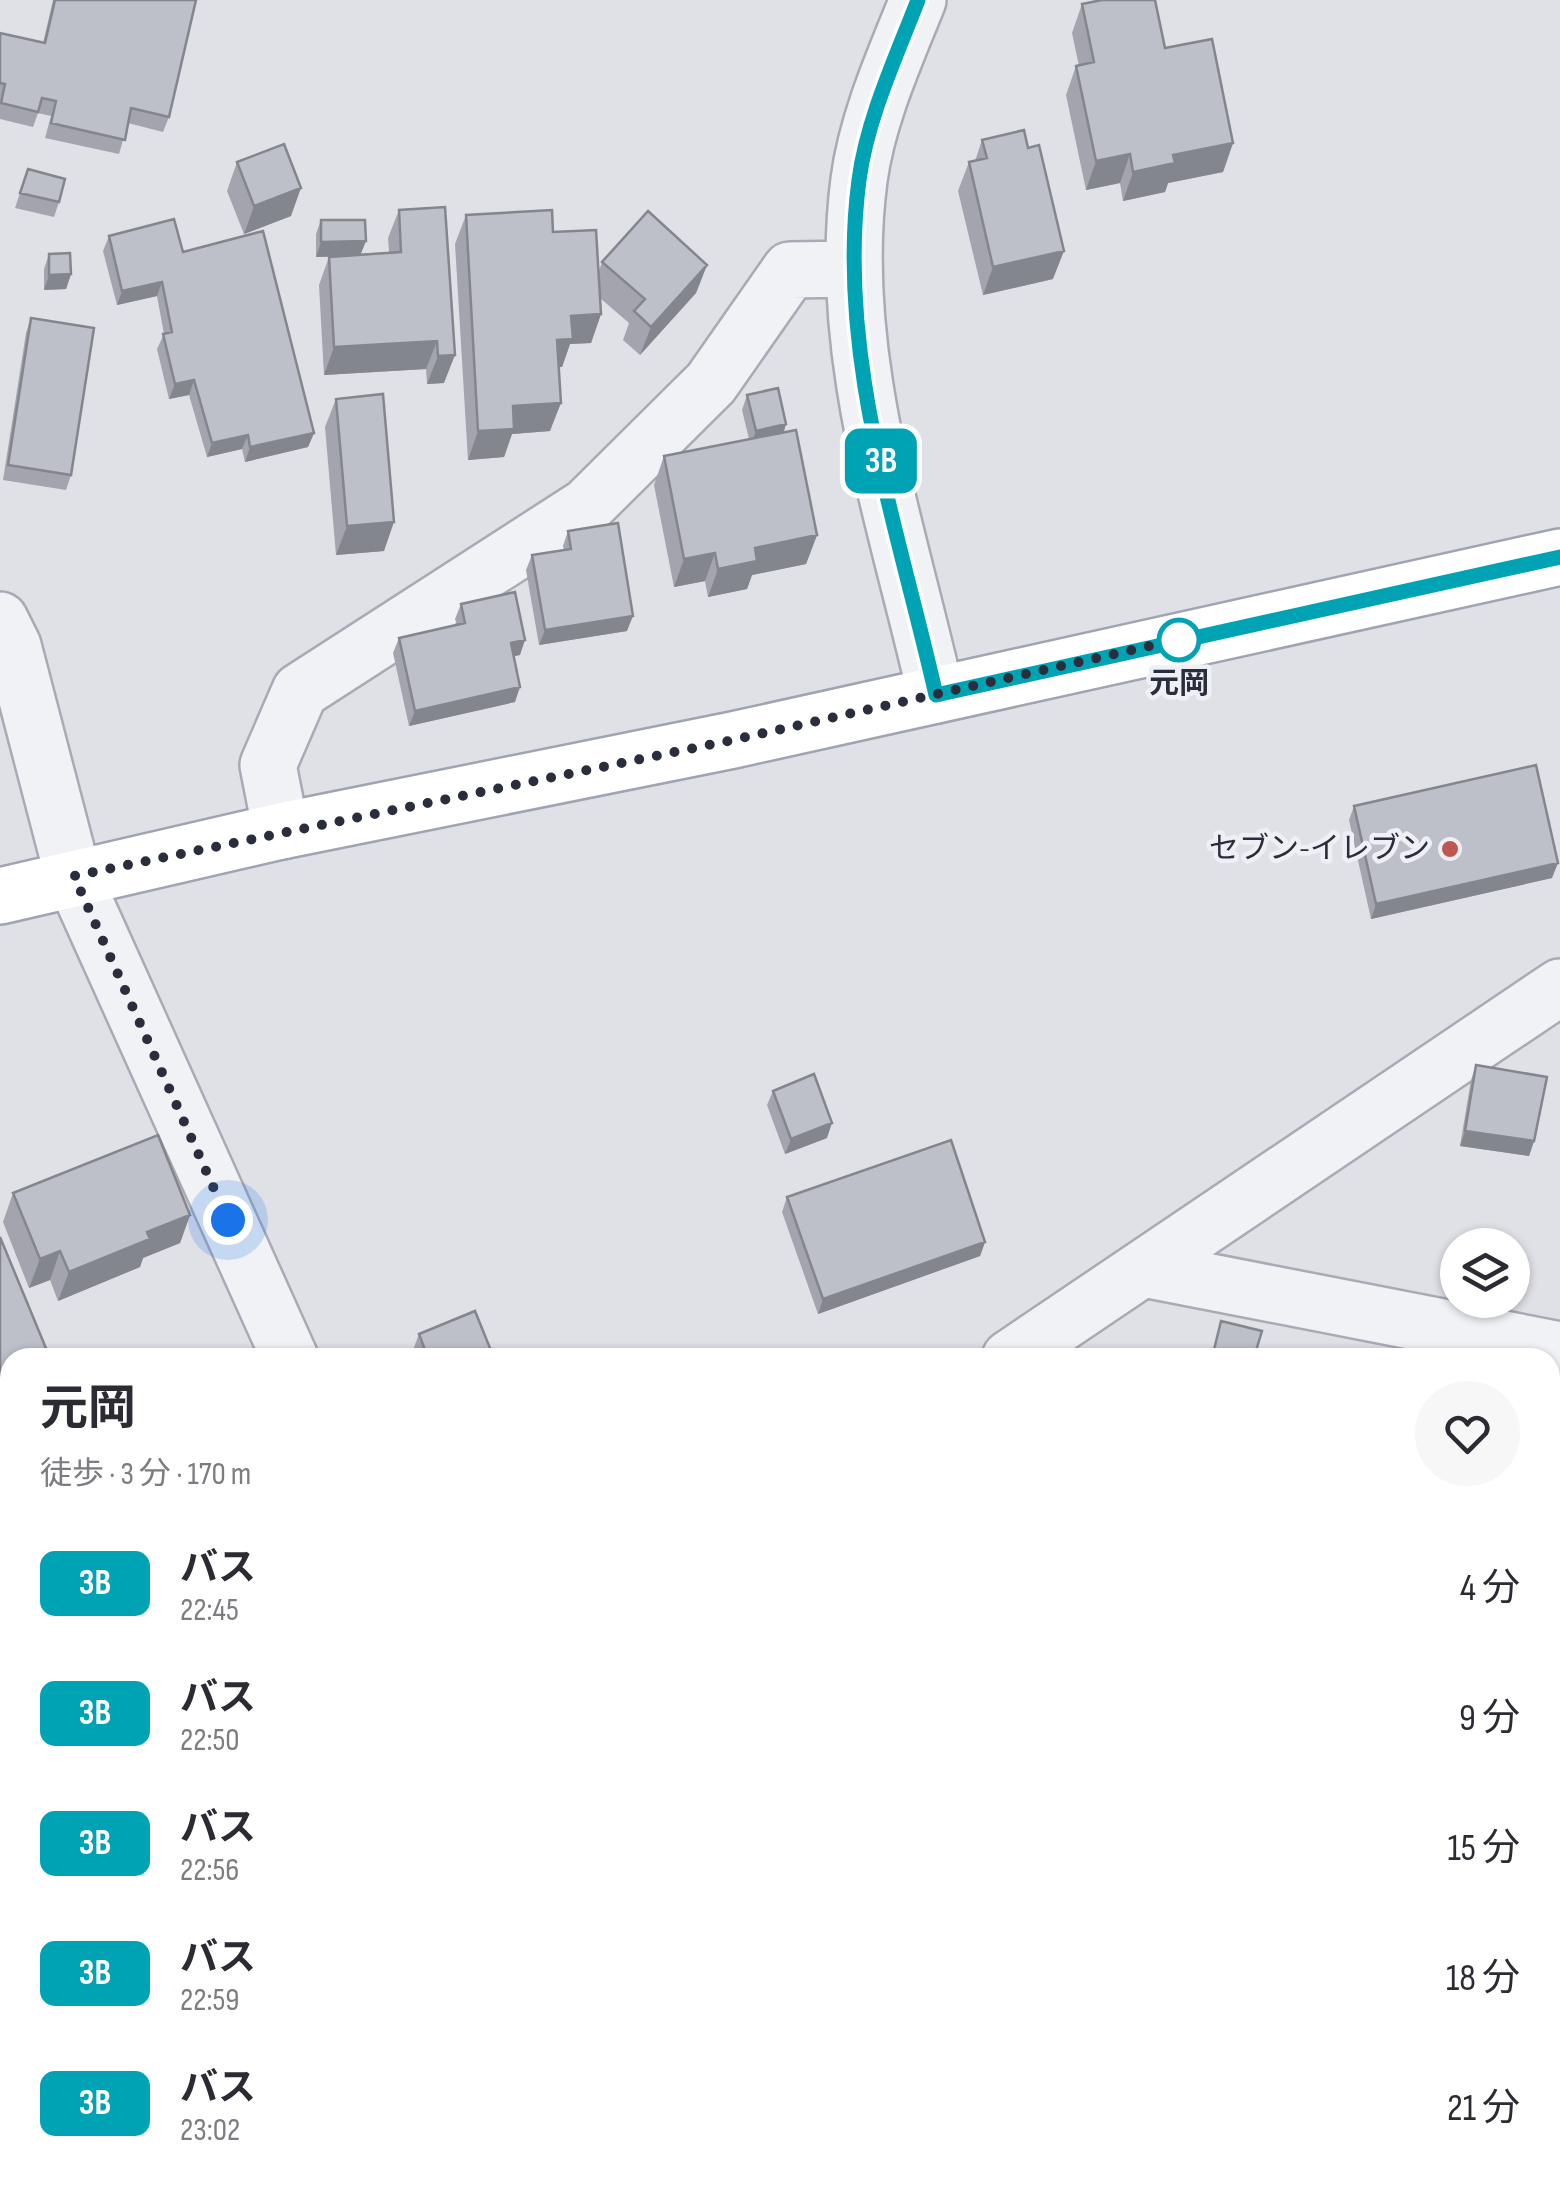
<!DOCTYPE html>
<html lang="ja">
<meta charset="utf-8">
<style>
body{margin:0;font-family:"Sofia Sans Condensed","Noto Sans JP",sans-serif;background:#f7f7f7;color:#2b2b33;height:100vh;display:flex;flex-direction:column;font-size:38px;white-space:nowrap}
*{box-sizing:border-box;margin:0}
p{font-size:32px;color:#7c7c81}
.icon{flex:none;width:55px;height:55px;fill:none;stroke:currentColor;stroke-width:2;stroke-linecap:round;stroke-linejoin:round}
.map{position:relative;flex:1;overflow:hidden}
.panel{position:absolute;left:0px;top:1348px;width:1560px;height:842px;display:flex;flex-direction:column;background:#fff;border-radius:30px 30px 0 0;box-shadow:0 2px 8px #0004}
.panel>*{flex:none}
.badge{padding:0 20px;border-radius:15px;font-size:35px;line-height:65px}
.tools{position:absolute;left:1440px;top:1228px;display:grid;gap:20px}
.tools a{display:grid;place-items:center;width:90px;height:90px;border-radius:50%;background:#fff;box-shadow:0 2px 8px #0004;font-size:50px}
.you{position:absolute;width:50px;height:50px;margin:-25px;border:8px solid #fff;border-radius:50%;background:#1a73e8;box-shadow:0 0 0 15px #1a73e833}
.map>.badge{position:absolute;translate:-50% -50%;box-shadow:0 0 0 5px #fff}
.round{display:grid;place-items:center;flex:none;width:105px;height:105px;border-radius:52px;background:#f7f7f7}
.overview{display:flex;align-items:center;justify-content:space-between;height:170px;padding:0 40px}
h1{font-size:48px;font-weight:700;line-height:75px}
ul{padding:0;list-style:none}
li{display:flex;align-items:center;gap:30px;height:130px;padding:0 40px}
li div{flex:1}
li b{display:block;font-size:38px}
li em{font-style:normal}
li .badge{min-width:110px;font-weight:700;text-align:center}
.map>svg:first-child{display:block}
</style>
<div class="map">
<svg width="1560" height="2188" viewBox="0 0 1560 2188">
<rect width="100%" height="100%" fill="#dfe1e7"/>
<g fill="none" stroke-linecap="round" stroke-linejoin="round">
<path stroke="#9ea8c3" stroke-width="110" d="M 1550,1940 L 1560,1942"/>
<defs>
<path id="street" d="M 918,0 C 895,57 867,119 859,180 C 836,354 898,527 936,695
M 0,620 L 13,646 L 73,876 L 290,1358
M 281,831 L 268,765 L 300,691 L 587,506 L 711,383 L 790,270 L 851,269
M 1144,1269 L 1560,1350
M 1010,1358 L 1560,987
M 0,1614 L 10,1617
M 1550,1972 L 1560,1973
M 651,2180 L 655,2188
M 182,2188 L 182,2180"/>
<path id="primary" d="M 0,896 L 281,831 L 733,740 L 1560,557"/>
</defs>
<use href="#street" stroke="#a9abb4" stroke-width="60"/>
<use href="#primary" stroke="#a0a3b1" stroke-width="60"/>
<use href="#street" stroke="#f1f2f6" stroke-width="55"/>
<use href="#primary" stroke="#fff" stroke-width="55"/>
</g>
<path fill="#a3a4ad" d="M 53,0 L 196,0 L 169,117 L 163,132 L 128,123 L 119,154 L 45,138 L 51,116 L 38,113 L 33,127 L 0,119 L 0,33 L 43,43 Z
M 1082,4 L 1165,48 L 1233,143 L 1223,172 L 1168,183 L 1165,192 L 1123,201 L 1120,183 L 1086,190 L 1066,95 L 1076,66 L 1079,66 L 1072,33 Z
M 982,140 L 1028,148 L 1053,279 L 983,295 L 958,191 L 969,162 L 975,161 Z
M 237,162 L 291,216 L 244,234 L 227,191 Z
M 28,169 L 59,202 L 54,217 L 15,208 Z
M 445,207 L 444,383 L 427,384 L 426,369 L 324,375 L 319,285 L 329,257 L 333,256 L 316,257 L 316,234 L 321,220 L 361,254 L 389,252 L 388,238 L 399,210 Z
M 466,215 L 553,232 L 599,271 L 602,262 L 707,265 L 696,293 L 640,355 L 623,340 L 629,323 L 600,298 L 601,314 L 591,343 L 570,344 L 562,367 L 559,367 L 550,431 L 512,434 L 504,457 L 468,460 L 455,244 Z
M 109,236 L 183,252 L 314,433 L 308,447 L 245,462 L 242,449 L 207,457 L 189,395 L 169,399 L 157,349 L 164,334 L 157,296 L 117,305 L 103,251 Z
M 49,254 L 71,274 L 66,289 L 44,290 L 44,269 Z
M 31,318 L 71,475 L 66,490 L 3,480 L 26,333 Z
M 747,395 L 786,424 L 784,432 L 817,535 L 806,564 L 752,575 L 747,589 L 708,597 L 705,581 L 674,587 L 654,485 L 664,456 L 749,439 L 742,410 Z
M 336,399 L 384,551 L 336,555 L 325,427 Z
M 568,531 L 627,631 L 539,645 L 526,570 L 532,555 L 564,550 L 563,546 Z
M 461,604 L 520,655 L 513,656 L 515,702 L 409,726 L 393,653 L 399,638 L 457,625 L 455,619 Z
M 1354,806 L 1552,878 L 1371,919 L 1349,820 Z
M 1476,1065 L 1534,1141 L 1529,1156 L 1460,1146 L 1471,1080 Z
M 773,1091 L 827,1138 L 785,1154 L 767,1105 Z
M 13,1193 L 190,1215 L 180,1243 L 143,1258 L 140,1267 L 58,1301 L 50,1280 L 29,1288 L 3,1222 Z
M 787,1197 L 985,1242 L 980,1256 L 818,1314 L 782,1212 Z
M 419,1334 L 494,1358 L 410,1358 Z
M 0,1692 L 10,1700 L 10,1944 L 0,1948 Z"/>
<path fill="#84868d" d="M 1233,143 L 1223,172 L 1168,183 L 1165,192 L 1123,201 L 1133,172 L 1173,155 Z
M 1130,154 L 1120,183 L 1086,190 L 1096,161 Z
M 301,188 L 291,216 L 244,234 L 254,206 Z
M 366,241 L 360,256 L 316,257 L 321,242 Z
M 1064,251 L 1053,279 L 983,295 L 993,267 Z
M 707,265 L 696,293 L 640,355 L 651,327 Z
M 71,274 L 66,289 L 44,290 L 49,275 Z
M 162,282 L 157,296 L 117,305 L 122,291 Z
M 601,314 L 591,343 L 570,344 L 562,367 L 547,368 L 557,340 L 571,316 Z
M 437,341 L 426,369 L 324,375 L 334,347 Z
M 455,355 L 444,383 L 427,384 L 438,356 Z
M 194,380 L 189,395 L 169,399 L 175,384 Z
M 561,403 L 550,431 L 512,434 L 504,457 L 468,460 L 478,431 L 513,406 Z
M 786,424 L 781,439 L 750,445 L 756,431 Z
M 314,433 L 308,447 L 245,462 L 250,447 Z
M 248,435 L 242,449 L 207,457 L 212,443 Z
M 394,522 L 384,551 L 336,555 L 347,526 Z
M 817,535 L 806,564 L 752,575 L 747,589 L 708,597 L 718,569 L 755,548 Z
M 715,553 L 705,581 L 674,587 L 684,559 Z
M 633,616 L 627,631 L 539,645 L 545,630 Z
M 525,640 L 520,655 L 505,658 L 511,643 Z
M 520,687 L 515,702 L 409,726 L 415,711 Z
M 1558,863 L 1552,878 L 1371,919 L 1376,904 Z
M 832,1123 L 827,1138 L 785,1154 L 791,1139 Z
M 1465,1131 L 1534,1141 L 1529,1156 L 1460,1146 Z
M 190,1215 L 180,1243 L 143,1258 L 140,1267 L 58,1301 L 69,1272 L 147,1232 Z
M 985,1242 L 980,1256 L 818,1314 L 823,1299 Z
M 60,1251 L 50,1280 L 29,1288 L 40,1259 Z
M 10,1374 L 10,1398 L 0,1402 L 0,1378 Z
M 10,1920 L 10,1944 L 0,1948 L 0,1924 Z
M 10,2046 L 10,2071 L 0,2074 L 0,2048 Z
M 589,2180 L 598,2180 L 595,2188 L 569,2188 Z"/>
<path fill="#bdbfc9" stroke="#84868d" stroke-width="2.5" d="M 55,0 L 196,0 L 169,117 L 131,108 L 125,140 L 51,123 L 56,101 L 42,98 L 38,112 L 1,103 L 5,84 L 0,83 L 0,33 L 45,43 Z
M 1102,0 L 1155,0 L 1165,48 L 1212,39 L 1233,143 L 1173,155 L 1175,163 L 1133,172 L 1130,154 L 1096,161 L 1076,66 L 1094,62 L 1082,4 Z
M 1024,130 L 1028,148 L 1039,145 L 1064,251 L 993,267 L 969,162 L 987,158 L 982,140 Z
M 284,144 L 301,188 L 254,206 L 237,162 Z
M 28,169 L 65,179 L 59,202 L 20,193 Z
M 445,207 L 455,355 L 438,356 L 437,341 L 334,347 L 329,257 L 401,252 L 399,210 Z
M 552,210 L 553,232 L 596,230 L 601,314 L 571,316 L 573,339 L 557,340 L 561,403 L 513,406 L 514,429 L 478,431 L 466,215 Z
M 648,211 L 707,265 L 651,327 L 634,311 L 645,299 L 602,262 Z
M 174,219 L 183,252 L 263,231 L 314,433 L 250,447 L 248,435 L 212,443 L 194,380 L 175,384 L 163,334 L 172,332 L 162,282 L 122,291 L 109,236 Z
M 321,220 L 365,220 L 366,241 L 321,242 Z
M 70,253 L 71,274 L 49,275 L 49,254 Z
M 31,318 L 94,328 L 71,475 L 8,465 Z
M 778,388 L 786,424 L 756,431 L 747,395 Z
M 383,394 L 394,522 L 347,526 L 336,399 Z
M 796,430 L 817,535 L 755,548 L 757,561 L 718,569 L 715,553 L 684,559 L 664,456 Z
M 618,523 L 633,616 L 545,630 L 532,555 L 571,549 L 568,531 Z
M 515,592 L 525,640 L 511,643 L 520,687 L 415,711 L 399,638 L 465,623 L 461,604 Z
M 1536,765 L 1558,863 L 1376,904 L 1354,806 Z
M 1476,1065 L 1547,1077 L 1534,1141 L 1465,1131 Z
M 814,1074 L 832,1123 L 791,1139 L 773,1091 Z
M 158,1135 L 190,1215 L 147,1232 L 150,1239 L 69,1272 L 60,1251 L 40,1259 L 13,1193 Z
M 951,1140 L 985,1242 L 823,1299 L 787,1197 Z
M 0,1237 L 50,1358 L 10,1358 L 10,1374 L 0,1378 Z
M 475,1311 L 494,1358 L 428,1358 L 419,1334 Z
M 1221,1321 L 1262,1331 L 1256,1351 L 1270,1355 L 1269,1358 L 1212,1358 Z
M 0,1692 L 10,1700 L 10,1783 L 0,1759 Z
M 10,1804 L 10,1920 L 0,1924 L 0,1808 Z
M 10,1986 L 10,2046 L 0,2048 L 0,1989 Z
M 453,2180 L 589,2180 L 569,2188 L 445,2188 L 444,2184 Z"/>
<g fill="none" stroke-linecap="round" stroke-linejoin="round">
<defs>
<path id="line" d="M 918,0 C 896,57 867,119 859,180 C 836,354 898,527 936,695 L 1560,557"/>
</defs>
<use href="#line" stroke="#fff" stroke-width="22"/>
<use href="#line" stroke="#00a3b4" stroke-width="15"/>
<path stroke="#2a2d3c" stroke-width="10" stroke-dasharray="0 18" d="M 228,1220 L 74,876 L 733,740 L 1190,637 L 1179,640"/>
</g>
<circle fill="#fff" stroke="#00a3b4" stroke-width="5" cx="1179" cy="640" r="20"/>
<circle fill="#bf5650" stroke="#eef0f5" stroke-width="4" cx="1450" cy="849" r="10"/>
<g text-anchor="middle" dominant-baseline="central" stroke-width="9" stroke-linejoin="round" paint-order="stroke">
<g font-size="30" font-weight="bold" fill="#2a2d3c" stroke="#eef0f5">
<text x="1179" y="684">元岡</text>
</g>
<g font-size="30" fill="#2a2d3c" stroke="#eef0f5" text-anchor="end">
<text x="1430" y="849">セブン-イレブン</text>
</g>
</g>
</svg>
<div class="tools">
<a><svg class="icon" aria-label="layers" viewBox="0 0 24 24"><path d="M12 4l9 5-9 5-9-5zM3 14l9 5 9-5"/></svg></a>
</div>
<div class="you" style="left:228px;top:1220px"></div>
<b class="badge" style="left:881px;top:461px;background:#00a3b4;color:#fff">3B</b>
<section class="panel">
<div class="overview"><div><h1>元岡</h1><p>徒歩 · 3 分 · 170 m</p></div><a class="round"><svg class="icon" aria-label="heart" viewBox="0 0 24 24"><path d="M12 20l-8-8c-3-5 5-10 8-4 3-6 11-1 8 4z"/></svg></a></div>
<ul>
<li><span class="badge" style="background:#00a3b4;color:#fff">3B</span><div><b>バス</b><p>22:45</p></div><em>4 分</em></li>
<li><span class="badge" style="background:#00a3b4;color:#fff">3B</span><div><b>バス</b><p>22:50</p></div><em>9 分</em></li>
<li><span class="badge" style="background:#00a3b4;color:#fff">3B</span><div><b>バス</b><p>22:56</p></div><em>15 分</em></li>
<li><span class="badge" style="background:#00a3b4;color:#fff">3B</span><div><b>バス</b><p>22:59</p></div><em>18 分</em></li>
<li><span class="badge" style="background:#00a3b4;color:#fff">3B</span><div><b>バス</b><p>23:02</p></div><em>21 分</em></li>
</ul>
</section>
</div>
